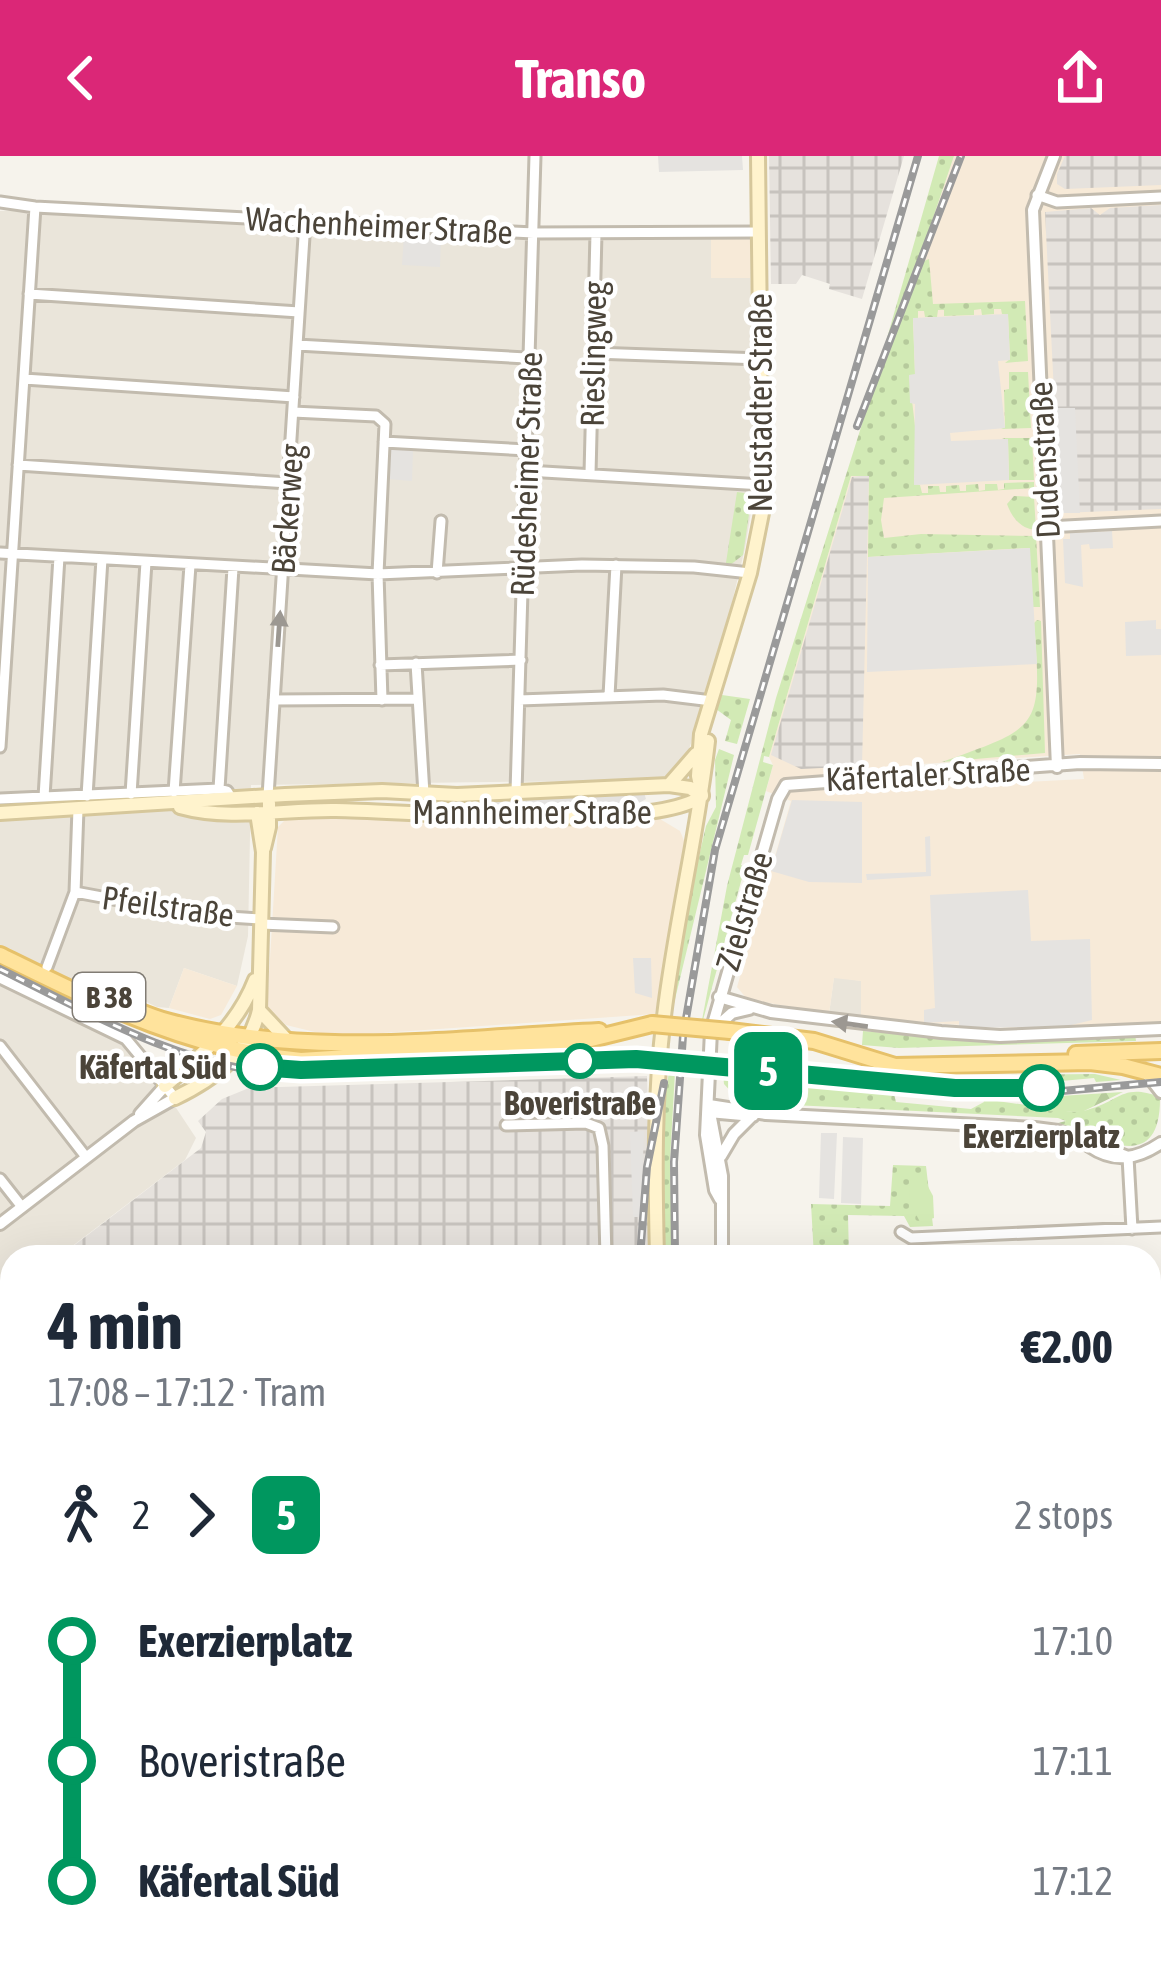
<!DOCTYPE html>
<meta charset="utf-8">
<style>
body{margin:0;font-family:"Asap Condensed",sans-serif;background:#f6f6f7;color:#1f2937;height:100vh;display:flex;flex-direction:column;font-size:45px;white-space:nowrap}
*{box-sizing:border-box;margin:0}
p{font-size:39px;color:#747a83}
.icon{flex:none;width:66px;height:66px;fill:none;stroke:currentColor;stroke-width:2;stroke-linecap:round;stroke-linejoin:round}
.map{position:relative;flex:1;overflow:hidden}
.side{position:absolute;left:0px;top:1089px;width:1161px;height:720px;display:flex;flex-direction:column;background:#fff;border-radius:36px 36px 0 0;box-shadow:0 12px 48px #0002}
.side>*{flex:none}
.badge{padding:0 24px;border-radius:18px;font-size:42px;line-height:78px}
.map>.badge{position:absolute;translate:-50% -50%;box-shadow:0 0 0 6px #fff}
.legs{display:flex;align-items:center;gap:18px;height:132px;padding:0 48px;font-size:39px}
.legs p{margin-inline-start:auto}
.head{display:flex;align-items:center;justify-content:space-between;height:204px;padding:0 48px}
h1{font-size:66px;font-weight:700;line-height:90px}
ul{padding:0 48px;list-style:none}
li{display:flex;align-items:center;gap:42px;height:120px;font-size:45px}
li i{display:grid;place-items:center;width:18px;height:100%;margin:0 15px;background:currentColor}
li i::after{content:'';width:30px;height:30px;margin:-15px;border:9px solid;border-radius:50%;background:#fff}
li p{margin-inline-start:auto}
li:first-child i{background:linear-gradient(#0000 50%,currentColor 0)}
li:last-child i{background:linear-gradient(currentColor 50%,#0000 0)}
header{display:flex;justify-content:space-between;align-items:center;height:156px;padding:0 48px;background:#db2777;color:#fff;font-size:54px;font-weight:700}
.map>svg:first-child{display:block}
</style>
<header><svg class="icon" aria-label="back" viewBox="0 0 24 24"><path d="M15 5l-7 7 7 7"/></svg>Transo<svg class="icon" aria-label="share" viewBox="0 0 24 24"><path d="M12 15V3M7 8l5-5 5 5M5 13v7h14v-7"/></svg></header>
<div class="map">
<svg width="1161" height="1809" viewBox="0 0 1161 1809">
<defs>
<pattern id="industrial-grid" width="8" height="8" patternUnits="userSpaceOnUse" patternTransform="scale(3)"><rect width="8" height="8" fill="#e6e2dd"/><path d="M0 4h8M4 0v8" fill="none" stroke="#c7c3be"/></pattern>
<pattern id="grass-dots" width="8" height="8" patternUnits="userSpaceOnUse" patternTransform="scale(3)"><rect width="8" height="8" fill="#d2eab5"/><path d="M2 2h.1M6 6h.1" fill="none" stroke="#b6ca9c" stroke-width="1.8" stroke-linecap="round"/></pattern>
<pattern id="forest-firs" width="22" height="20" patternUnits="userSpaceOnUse" patternTransform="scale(3)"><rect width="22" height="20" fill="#d2eab5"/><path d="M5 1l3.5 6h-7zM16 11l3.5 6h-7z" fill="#b6ca9c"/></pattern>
</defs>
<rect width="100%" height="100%" fill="#f6f3ec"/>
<path fill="#eae5da" d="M 42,54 L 540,80 L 711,81 L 711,122 L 750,122 L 758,314 L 745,392 L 716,513 L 686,602 L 664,624 L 251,629 L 248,780 L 237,830 L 184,812 L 169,852 L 157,851 L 102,825 L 83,865 L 124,885 L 155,920 L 196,982 L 185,1004 L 58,1101 L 12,1101 L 12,1137 L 0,1146 L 0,55 Z
M 834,821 L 862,825 L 861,863 L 829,858 Z
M 1161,1139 L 1161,1809 L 802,1809 L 798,1797 L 1149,1797 L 1149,1140 Z"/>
<path fill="#f7ead8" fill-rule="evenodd" d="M 954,0 L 1161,0 L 1161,869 L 1120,868 L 1066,875 L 861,863 L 861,825 L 834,822 L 829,858 L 747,843 L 737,831 L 791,645 L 766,635 L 773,609 L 769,601 L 851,320 L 917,143 L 918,106 ZM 1080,598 L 1084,623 L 923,631 L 922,608 Z
M 711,81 L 750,81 L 750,122 L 711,122 Z
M 288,661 L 519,666 L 660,663 L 680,675 L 685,687 L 655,858 L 368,878 L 327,879 L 286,869 L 267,852 L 278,671 Z
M 184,812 L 237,830 L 221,859 L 210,863 L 169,852 Z
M 0,1201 L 12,1224 L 12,1797 L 611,1797 L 617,1809 L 0,1809 Z"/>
<path fill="url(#industrial-grid)" d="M 769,0 L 904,0 L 862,143 L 829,133 L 830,128 L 802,119 L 796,128 L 771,128 Z
M 1065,0 L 1161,0 L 1161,29 L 1065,33 L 1057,28 L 1057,18 Z
M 1161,49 L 1161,353 L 1060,357 L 1045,56 L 1091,52 L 1100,59 L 1110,52 Z
M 869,319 L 862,610 L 801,613 L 771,599 L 852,321 Z
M 647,920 L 652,1101 L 59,1101 L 201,992 L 206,976 L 198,965 L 222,943 L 249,932 Z
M 12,1137 L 12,1224 L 0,1201 L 0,1146 Z"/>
<path fill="url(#grass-dots)" d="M 939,0 L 954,0 L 905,145 L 877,217 Z
M 929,103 L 933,148 L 1025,145 L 1028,205 L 1005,207 L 1010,203 L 1008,159 L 1002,158 L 1001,153 L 994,153 L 994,158 L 982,159 L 981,153 L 974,154 L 974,159 L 944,160 L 944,154 L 938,154 L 937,161 L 925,161 L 924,155 L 918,155 L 918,162 L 913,163 L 915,219 L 909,219 L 917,287 L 914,328 L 920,329 L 922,337 L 928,337 L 928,330 L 939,330 L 940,336 L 946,336 L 946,330 L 959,329 L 960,335 L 966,335 L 966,329 L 978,328 L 979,335 L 985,334 L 985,328 L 997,328 L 998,334 L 1004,333 L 1004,327 L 1034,326 L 1034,332 L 884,342 L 881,364 L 884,382 L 921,378 L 1036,380 L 1040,451 L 1033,451 L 1029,392 L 868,401 L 869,320 L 851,320 L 769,601 L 764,600 L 763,606 L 773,609 L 748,699 L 744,699 L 741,709 L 745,711 L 700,875 L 727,730 L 776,542 L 873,233 L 924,105 Z
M 1009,216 L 1028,216 L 1031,272 L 1001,273 L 1005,271 L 1004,234 L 1009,233 Z
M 1002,282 L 1032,282 L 1034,324 L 1009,324 L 1008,284 Z
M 737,336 L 752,338 L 743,399 L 725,413 Z
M 1014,340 L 1034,341 L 1036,374 C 1021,373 1012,362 1007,348 Z
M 1037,464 L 1041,465 L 1045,597 L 942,606 C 1038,571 1043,575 1034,467 Z
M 734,488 L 722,539 L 750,543 L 737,588 L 725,585 L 731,564 L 716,553 Z
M 719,593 L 734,599 L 669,868 L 689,744 L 706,670 L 716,651 L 715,604 Z
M 863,875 L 981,885 L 1135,878 L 1136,885 L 899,892 L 862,889 Z
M 724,906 L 894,920 L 1095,918 L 1121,924 L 1096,926 L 1094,922 L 997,931 Z
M 669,915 L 675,916 L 670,1004 L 672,1101 L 663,1101 L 661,972 Z
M 799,925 L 893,934 L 896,946 L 971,953 L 984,946 L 982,941 L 1001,941 L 997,945 L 1026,949 L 1024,942 L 1044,941 L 1039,952 C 1054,953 1073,958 1087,954 C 1121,945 1122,927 1160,941 C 1161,1024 1096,979 1058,967 L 1066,965 L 1058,962 L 754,947 L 735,940 L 724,928 L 740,928 L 764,938 L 802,929 Z
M 893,1009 L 926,1010 L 933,1070 L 910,1071 L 904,1060 L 848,1059 L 849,1101 L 814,1101 L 811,1048 L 890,1050 Z
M 564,1797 L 611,1797 L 617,1809 L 552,1809 L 564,1807 Z"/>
<path fill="url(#forest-firs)" d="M 723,918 L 799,925 L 814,932 L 816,938 L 781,935 L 764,938 L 740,928 L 724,928 Z
M 1123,936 L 1082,956 L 1040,955 L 1039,952 L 1044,941 Z"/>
<path fill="#d2eab5" d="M 923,1021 L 933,1040 L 934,1062 L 920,1066 L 910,1047 L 909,1025 Z"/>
<path fill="#e5e3e0" d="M 658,0 L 742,0 L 743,14 L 659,16 Z
M 404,80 L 441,82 L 440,111 L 402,109 Z
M 1008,158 L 1010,204 L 998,205 L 1005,272 L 950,277 L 951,285 L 1008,283 L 1009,324 L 914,329 L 915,248 L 910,247 L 909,219 L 915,218 L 913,162 Z
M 1054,252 L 1075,252 L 1080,357 L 1060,357 Z
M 389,292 L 413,293 L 412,325 L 387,323 Z
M 1112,375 L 1113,392 L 1090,393 L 1089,388 L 1081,389 L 1083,431 L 1065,427 L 1063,383 L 1070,383 L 1070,377 Z
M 1030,392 L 1037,508 L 867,516 L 868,401 Z
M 1156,464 L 1156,473 L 1161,473 L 1161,499 L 1126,500 L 1125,466 Z
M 643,633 L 646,643 L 637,648 L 511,655 L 470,652 L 472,643 Z
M 792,644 L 862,646 L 862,727 L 809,726 L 771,715 Z
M 930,680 L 931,720 L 867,724 L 866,718 L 926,716 L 925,681 Z
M 1028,734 L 1031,785 L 1090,783 L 1092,864 L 1059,872 L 959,871 L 959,865 L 924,867 L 924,854 L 935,852 L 930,739 Z
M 633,802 L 651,802 L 652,842 L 635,837 Z
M 644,975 L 641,1061 L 633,1061 L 630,976 Z
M 821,977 L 837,977 L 834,1043 L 819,1042 Z
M 843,981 L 863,982 L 861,1048 L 841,1047 Z"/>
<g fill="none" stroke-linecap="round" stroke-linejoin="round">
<defs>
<path id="minor" d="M 1037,39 L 1057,46 L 1161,41
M 0,46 L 35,51 L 534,77 L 759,76
M 29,138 L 299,156
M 297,189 L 526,202
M 594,197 L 761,203
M 24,223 L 294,241
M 293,256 L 376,260 L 385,268 L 378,418 L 382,544
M 384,286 L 527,294
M 18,309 L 288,327
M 527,315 L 763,329
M 590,318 L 596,77
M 1047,371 L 1161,365
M 0,397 L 378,418 L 582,409 L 694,411 L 750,417
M 437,417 L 441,365
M 416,507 L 424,638
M 380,509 L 521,504
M 609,540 L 616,409
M 274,544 L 418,543
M 519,544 L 663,539 L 712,545
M 0,591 L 35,51
M 219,633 L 233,412
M 174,636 L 190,409
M 516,636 L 535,0
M 131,638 L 146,406
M 87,640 L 102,403
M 268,640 L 305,65
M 44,641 L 59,401
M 0,643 L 219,633 L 227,635 L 232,643
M 75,736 L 198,759 L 261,763
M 261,768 L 333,771
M 47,811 L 75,736 L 78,653
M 0,822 L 126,883 L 175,942
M 0,890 L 86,1001
M 506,969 L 586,967 L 599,972 L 603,990 L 606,1101
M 1128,1001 L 1132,1073
M 0,1023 L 22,1051
M 901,1076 L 911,1082 L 1161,1071
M 1149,1192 L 1157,1201 L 1161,1289
M 0,1214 L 12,1239
M 1149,1313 L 1161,1300
M 1149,1342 L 1161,1353
M 1149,1505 L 1161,1504
M 0,1700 L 12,1699
M 1149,1705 L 1161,1705
M 1149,1773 L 1161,1772
M 19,1797 L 19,1809
M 244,1797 L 244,1809
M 807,1797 L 811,1809"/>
<path id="tertiary" d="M 1054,0 L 1033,54 L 1057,611
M 719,841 L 771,856 L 941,876 L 1000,880 L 1161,873
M 714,873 L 732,857 L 749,853
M 1147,918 L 1161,936
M 709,949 L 766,958 L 1035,972 L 1058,975 L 1128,1001
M 709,956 L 753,960
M 140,958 L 165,930
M 711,962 L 722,1020 L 722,1101
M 1089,990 C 1114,1007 1136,1004 1161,987
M 721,1000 L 734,978 L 751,961
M 720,1043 L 715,1034 L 706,979 L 711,875 L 778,643 L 786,629 L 1080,607 L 1161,608
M 0,1068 L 134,965 L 175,942
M 1149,1585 L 1161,1585
M 787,1797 L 792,1809"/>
<path id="secondary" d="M 669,629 L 696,598
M 702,639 L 698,620 L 701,578 L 750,417 L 762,357 L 758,0
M 180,651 C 230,665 285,653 336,654 C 409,655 651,677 702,640
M 0,657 L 285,639 L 382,635 L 457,639 L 669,629 L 690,632 L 702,640
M 264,692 L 269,671 L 269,647
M 259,854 L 288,885
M 165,930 C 202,898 237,871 255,824
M 175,942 C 214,923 249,898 259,854 L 263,696 L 257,657
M 657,1101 C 655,1021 654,940 664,860 C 675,767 698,677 708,585
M 664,1797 L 665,1809"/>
<path id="primary" d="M 0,799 C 98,847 190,894 301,904 L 579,886 L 652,868
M 85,830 C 113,843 140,858 170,866 C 311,903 456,882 599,875
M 730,875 L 814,885 L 895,910 L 1090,906 L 1123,910 L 1161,920
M 1076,898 L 1161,895"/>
</defs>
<use href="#minor" stroke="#c2bbae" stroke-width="15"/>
<use href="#tertiary" stroke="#c2bbae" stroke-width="16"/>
<use href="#secondary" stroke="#d6c79b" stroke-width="18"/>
<use href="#primary" stroke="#e6c16a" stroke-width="20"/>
<use href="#minor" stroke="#fff" stroke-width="9"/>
<use href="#tertiary" stroke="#fff" stroke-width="10"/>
<use href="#secondary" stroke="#fff3cd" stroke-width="12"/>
<use href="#primary" stroke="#ffe39c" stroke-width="14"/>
<path stroke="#9a9a9a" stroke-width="3" d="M 1149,1599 L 1161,1597
M 682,1797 L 682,1809"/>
<defs>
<path id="rail" d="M 857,270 L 961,0
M 0,813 C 91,858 177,908 279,918 L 633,908 L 975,937 L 1051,936 L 1161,926
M 640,1101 L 647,1011 L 664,927
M 675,1101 L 674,1006 L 683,880 L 715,694 L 918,0
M 702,1797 L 702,1809"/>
</defs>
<use href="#rail" stroke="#9a9a9a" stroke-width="8"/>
<use href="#rail" stroke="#fff" stroke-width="3" stroke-dasharray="9" stroke-linecap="butt"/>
<defs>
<path id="primary-bridge" d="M 652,868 L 730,875"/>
</defs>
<use href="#primary-bridge" stroke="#e6c16a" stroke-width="20" stroke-linecap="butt"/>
<use href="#primary-bridge" stroke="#ffe39c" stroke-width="14"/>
</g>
<defs><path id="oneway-solid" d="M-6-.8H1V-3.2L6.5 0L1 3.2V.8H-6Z" transform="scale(3)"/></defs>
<g fill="#9c9892">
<use href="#oneway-solid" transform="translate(279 473) rotate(-86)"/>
<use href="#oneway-solid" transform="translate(850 868) rotate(-172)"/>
</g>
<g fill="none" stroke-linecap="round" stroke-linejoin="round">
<defs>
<path id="line-1" d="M 260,911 L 301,914 L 636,903 L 955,932 L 1041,932"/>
</defs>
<use href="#line-1" stroke="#fff" stroke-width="27"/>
<use href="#line-1" stroke="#00975f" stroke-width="18"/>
</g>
<g fill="#fff" stroke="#00975f" stroke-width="6">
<circle cx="580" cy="905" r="15"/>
<circle cx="260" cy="911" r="21"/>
<circle cx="1041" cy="932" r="21"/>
</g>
<g text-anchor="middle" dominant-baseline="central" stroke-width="9" stroke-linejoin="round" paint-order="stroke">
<rect fill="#fff" stroke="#817c74" stroke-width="3" x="73" y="817" width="72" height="48" rx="9"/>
<g font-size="30" font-weight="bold" fill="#4b4439">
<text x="109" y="841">B 38</text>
</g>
<g font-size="33" fill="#4b4439" stroke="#fff">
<text transform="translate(379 69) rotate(3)">Wachenheimer Straße</text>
<text transform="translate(593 198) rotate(-89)">Rieslingweg</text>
<text transform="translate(760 247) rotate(-90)">Neustadter Straße</text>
<text transform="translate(1044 304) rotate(-93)">Dudenstraße</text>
<text transform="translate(526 318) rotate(-88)">Rüdesheimer Straße</text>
<text transform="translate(287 353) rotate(-86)">Bäckerweg</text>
<text transform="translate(928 618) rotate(-3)">Käfertaler Straße</text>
<text x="532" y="656">Mannheimer Straße</text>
<text transform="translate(168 750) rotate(8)">Pfeilstraße</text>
<text transform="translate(744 755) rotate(-73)">Zielstraße</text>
</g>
<g font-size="33" font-weight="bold" fill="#4b4439" stroke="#fff">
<text x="227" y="911" text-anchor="end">Käfertal Süd</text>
<text x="580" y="947">Boveristraße</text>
<text x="1041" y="980">Exerzierplatz</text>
</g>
</g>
</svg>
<b class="badge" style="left:768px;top:915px;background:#00975f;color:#fff">5</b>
<section class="side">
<div class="head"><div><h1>4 min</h1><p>17:08 – 17:12 · Tram</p></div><b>€2.00</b></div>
<div class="legs"><svg class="icon" aria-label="walk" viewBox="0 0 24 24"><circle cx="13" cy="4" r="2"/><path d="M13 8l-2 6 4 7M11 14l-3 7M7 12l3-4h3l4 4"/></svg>2<svg class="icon" aria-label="forward" viewBox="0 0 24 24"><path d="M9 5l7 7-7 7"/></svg><b class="badge" style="background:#00975f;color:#fff">5</b><p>2 stops</p></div>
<ul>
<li><i style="color:#00975f"></i><b>Exerzierplatz</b><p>17:10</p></li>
<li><i style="color:#00975f"></i><span>Boveristraße</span><p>17:11</p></li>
<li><i style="color:#00975f"></i><b>Käfertal Süd</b><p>17:12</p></li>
</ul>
</section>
</div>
